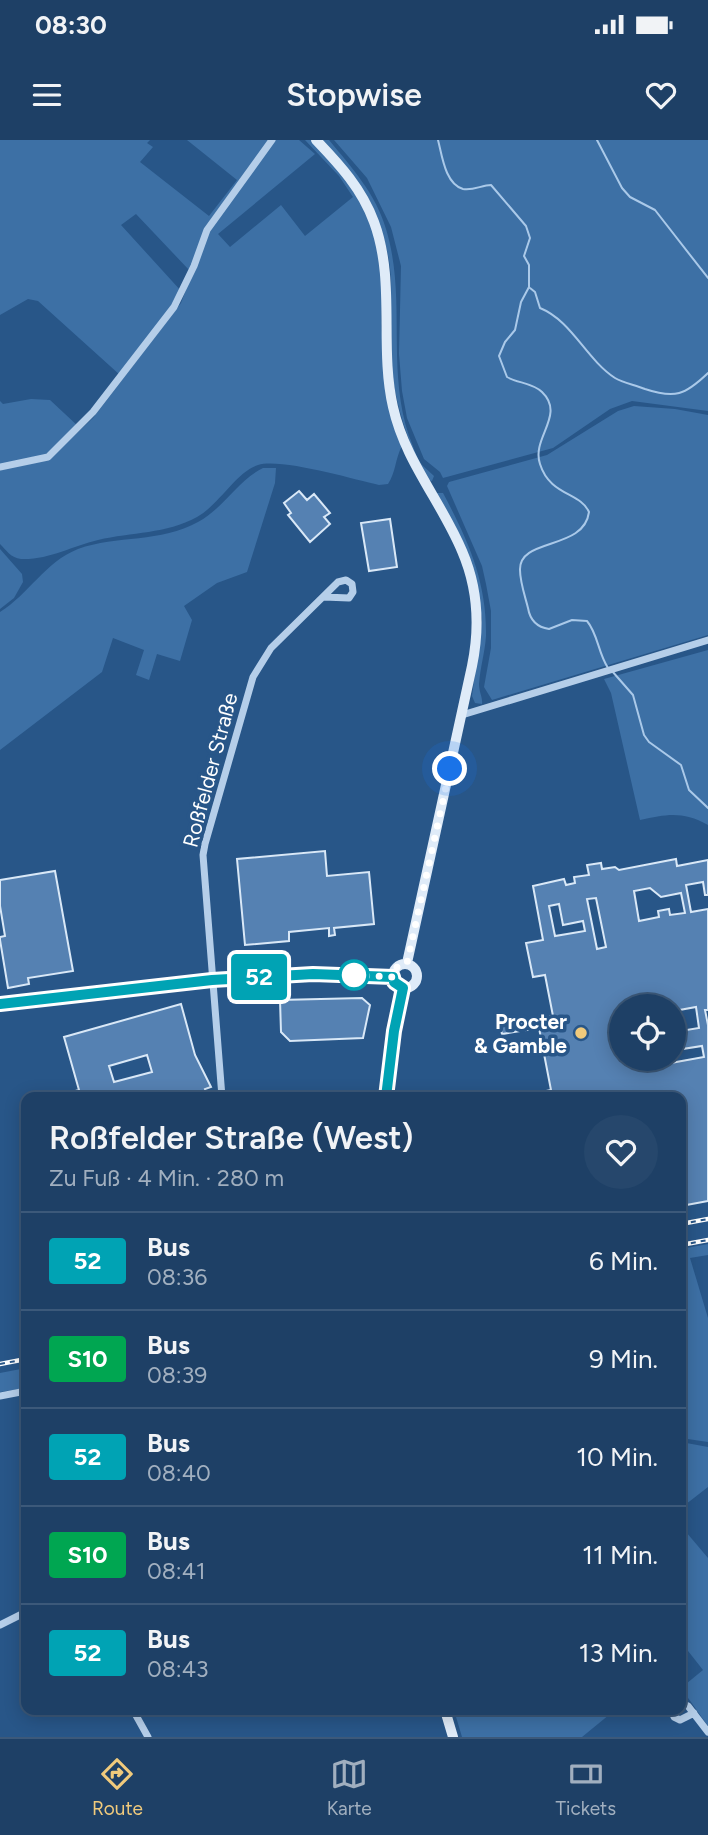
<!DOCTYPE html>
<html lang="de">
<meta charset="utf-8">
<style>
body{margin:0;font-family:Figtree,sans-serif;background:#26476c;color:#f1f3f6;height:100vh;display:flex;flex-direction:column;font-size:26px;white-space:nowrap}
*{box-sizing:border-box;margin:0}
p{font-size:23px;color:#a1afbf}
.icon{flex:none;width:38px;height:38px;fill:none;stroke:currentColor;stroke-width:2;stroke-linecap:round;stroke-linejoin:round}
.map{position:relative;flex:1;overflow:hidden}
.side{position:absolute;left:21px;top:952px;width:665px;height:623px;display:flex;flex-direction:column;background:#1e4066;border-radius:14px;box-shadow:0 4px 18px #0003,0 0 0 2px #3c597a}
.side>*{flex:none}
.badge{padding:0 14px;border-radius:5px;font-size:24px;line-height:46px}
.controls{position:absolute;left:609px;top:854px;display:grid;gap:14px}
.controls a{display:grid;place-items:center;width:77px;height:77px;border-radius:50%;background:#1e4066;box-shadow:0 4px 18px #0003,0 0 0 2px #3c597a;font-size:35px}
.you{position:absolute;width:35px;height:35px;margin:-18px;border:5px solid #fff;border-radius:50%;background:#1a73e8;box-shadow:0 0 0 10px #1a73e833}
.map>.badge{position:absolute;translate:-50% -50%;box-shadow:0 0 0 4px #fff}
.round{display:grid;place-items:center;flex:none;width:74px;height:74px;border-radius:37px;background:#26476c}
.headline{display:flex;align-items:center;justify-content:space-between;height:119px;padding:0 28px}
h1{font-size:33px;font-weight:600;line-height:52px}
ul{padding:0;list-style:none}
li{display:flex;align-items:center;gap:21px;height:98px;padding:0 28px;border-top:2px solid #3c597a}
li div{flex:1}
li b{display:block;font-size:26px}
li em{font-style:normal}
li .badge{min-width:77px;font-weight:700;text-align:center}
.status{display:flex;justify-content:space-between;align-items:center;height:49px;padding:0 35px;background:#1e4066;direction:ltr}
.status svg{height:19px;fill:currentColor}
header{display:flex;justify-content:space-between;align-items:center;height:91px;padding:0 28px;background:#1e4066;font-size:32px;font-weight:600}
.dock{display:flex;justify-content:space-around;align-items:center;height:98px;border-top:2px solid #3c597a;background:#1e4066;font-size:19px;color:#a1afbf}
.dock a{display:grid;justify-items:center;gap:4px}
.dock .active{color:#f0ca7c}
.map>svg:first-child{display:block}
</style>
<div class="status"><b>08:30</b><svg viewBox="0 0 49 12"><path d="M0 12V9h3v3zM5 12V6h3v6zM10 12V3h3v9zM15 12V0h3v12zM26 1h20v11H26zM47 4h2v5h-2z"/></svg></div>
<header><svg class="icon" aria-label="menu" viewBox="0 0 24 24"><path d="M4 6h16M4 12h16M4 18h16"/></svg>Stopwise<svg class="icon" aria-label="heart" viewBox="0 0 24 24"><path d="M12 20l-8-8c-3-5 5-10 8-4 3-6 11-1 8 4z"/></svg></header>
<div class="map">
<svg width="708" height="1597" viewBox="0 0 708 1597">
<rect width="100%" height="100%" fill="#285688"/>
<path fill="#3d70a5" d="M 0,0 L 150,0 L 147,3 L 153,7 L 140,22 L 209,76 L 237,40 L 187,0 L 269,0 L 211,79 L 190,131 L 136,74 L 121,85 L 182,152 L 120,235 L 38,161 L 28,159 L 0,175 Z
M 275,0 L 299,0 L 315,14 L 218,94 L 230,107 L 281,65 L 305,96 L 353,57 L 339,36 L 305,0 L 311,0 C 346,35 378,79 382,130 C 384,151 380,173 382,194 C 387,232 395,269 402,306 C 395,319 396,332 388,344 L 379,345 C 352,339 281,318 258,325 C 236,332 219,365 197,377 C 166,394 132,392 98,400 C 72,406 49,420 21,419 C 11,418 6,410 0,404 L 0,330 L 48,320 L 93,278 L 181,163 L 209,89 Z
M 320,0 L 329,0 C 352,28 376,54 386,89 C 407,158 386,227 409,296 C 413,305 416,317 422,325 C 426,329 430,332 434,336 L 432,341 L 425,340 C 408,299 397,271 391,227 C 387,199 392,169 391,141 C 389,85 359,38 320,0 Z
M 334,0 L 708,0 L 708,271 L 632,261 L 610,269 L 553,308 L 443,338 L 440,332 L 424,319 L 407,278 L 402,251 L 399,214 L 401,126 L 391,87 L 367,38 Z
M 31,259 L 50,260 L 79,287 L 41,318 L 0,325 L 0,261 L 3,264 Z
M 634,266 L 675,269 L 708,275 L 708,495 L 492,560 L 484,547 L 491,508 L 491,471 L 486,444 L 482,426 L 447,346 L 449,342 L 547,315 L 618,271 Z
M 263,328 L 276,328 L 275,343 L 247,432 L 217,443 L 184,466 L 192,480 L 180,521 L 157,514 L 149,540 L 136,535 L 144,510 L 113,498 L 102,532 L 0,610 L 0,472 C 29,454 45,422 78,409 C 117,395 161,403 198,382 C 224,368 237,341 263,328 Z
M 436,353 L 443,353 C 468,400 487,442 486,496 C 485,512 480,528 479,544 C 479,552 483,558 482,564 L 475,563 L 472,556 L 482,479 L 477,447 Z
M 0,409 L 22,434 L 23,442 L 14,458 L 0,469 Z
M 708,510 L 708,685 C 683,671 667,674 640,680 L 611,553 L 604,539 Z
M 708,1104 L 708,1115 L 690,1118 L 708,1178 L 708,1302 L 681,1298 L 681,1109 Z
M 26,1228 L 26,1248 L 0,1252 L 0,1233 Z
M 681,1302 L 708,1307 L 708,1347 L 681,1368 Z
M 681,1386 L 708,1418 L 708,1586 L 681,1548 L 703,1530 L 681,1502 Z
M 454,1570 L 615,1570 L 582,1597 L 462,1597 Z"/>
<g fill="none" stroke-linecap="round" stroke-linejoin="round">
<path stroke="#aac9e9" stroke-width="2" d="M 438,0 C 442,15 445,44 463,49 C 473,51 482,45 491,45 L 526,86 L 530,98 L 524,116 L 529,125 L 529,147 L 521,162 L 515,190 L 505,202 L 499,216 L 507,237 C 517,243 533,243 542,252 C 566,275 531,298 540,324 C 550,356 580,352 589,372 C 584,411 519,397 520,430 C 520,442 525,456 528,468 C 530,480 536,487 549,489 L 572,480 L 587,481 C 598,494 598,513 608,528
M 597,0 L 622,48 L 630,57 L 655,70 L 708,138
M 530,148 L 535,152 L 540,168 C 572,181 586,219 615,238 C 623,243 636,245 645,249 C 675,259 685,255 708,233
M 612,531 L 633,555 L 644,595 L 649,602 L 681,625 L 689,650 L 708,668"/>
</g>
<path fill="#5581b2" stroke="#d9e8f7" stroke-width="2" fill-rule="evenodd" d="M 299,351 L 307,360 L 314,354 L 330,373 L 324,377 L 330,384 L 310,402 L 288,375 L 291,373 L 284,363 Z
M 390,379 L 397,427 L 369,431 L 361,383 Z
M 325,711 L 327,736 L 369,732 L 374,784 L 334,788 L 335,795 L 329,796 L 329,788 L 289,792 L 289,801 L 245,805 L 237,719 Z
M 676,719 L 677,726 L 708,720 L 708,755 L 705,755 L 703,742 L 686,745 L 691,772 L 708,769 L 708,870 L 705,870 L 708,885 L 708,1061 L 681,1066 L 681,957 L 528,957 L 527,955 L 551,950 L 539,888 L 502,894 L 500,886 L 553,876 L 545,835 L 533,837 L 526,803 L 543,800 L 533,746 L 564,739 L 566,745 L 575,743 L 574,737 L 589,735 L 587,725 L 601,723 L 602,729 L 615,727 L 619,730 ZM 650,748 L 661,757 L 681,753 L 685,773 L 670,775 L 669,769 L 658,771 L 659,777 L 639,781 L 634,751 ZM 596,758 L 606,807 L 597,809 L 587,759 ZM 559,764 L 563,785 L 583,781 L 585,791 L 555,796 L 549,766 ZM 621,866 L 674,866 L 674,871 L 696,867 L 699,888 L 674,892 L 676,910 L 702,906 L 704,917 L 665,924 L 664,919 L 621,919 Z
M 55,731 L 73,831 L 28,838 L 29,844 L 8,848 L 0,800 L 0,797 L 5,796 L 0,766 L 0,740 Z
M 362,858 L 370,865 L 363,898 L 290,901 L 281,892 L 280,860 Z
M 181,864 L 195,915 L 211,947 L 205,949 L 208,957 L 69,957 L 68,953 L 79,950 L 64,897 ZM 147,915 L 152,932 L 114,942 L 109,926 Z"/>
<g fill="none" stroke-linecap="round" stroke-linejoin="round">
<path stroke="#b5cee9" stroke-width="7" d="M 0,327 L 48,317 L 93,272 L 174,167 L 194,126 L 207,90 L 272,0
M 462,575 L 708,500
M 222,957 L 203,715 L 205,704 L 253,537 L 271,508 L 338,442 L 346,440 L 352,444 L 353,452 L 349,458 L 324,457
M 0,1256 L 26,1251
M 0,1485 L 26,1472
M 681,1563 L 688,1566 L 708,1592
M 133,1570 L 148,1597
M 672,1570 L 674,1577 L 680,1580 L 694,1573"/>
<path stroke="#b5cee9" stroke-width="9" d="M 0,864 L 212,840 L 313,834 L 393,837"/>
<path stroke="#dfebf8" stroke-width="10" d="M 316,0 C 340,25 362,49 374,82 C 396,141 379,206 393,267 C 405,321 441,361 462,411 C 478,448 480,487 472,526 L 407,823
M393 836a12 12 0 1 1 24 0a12 12 0 1 1-24 0Z
M 386,957 L 394,891 L 403,848
M 445,1570 L 453,1597"/>
<defs>
<path id="rail" d="M 681,1084 L 708,1079
M 681,1105 L 708,1100
M 0,1224 L 26,1219"/>
</defs>
<use href="#rail" stroke="#fff" stroke-width="4.5"/>
<use href="#rail" stroke="#285688" stroke-width="2" stroke-dasharray="5" stroke-linecap="butt"/>
</g>
<g fill="none" stroke-linecap="round" stroke-linejoin="round">
<defs>
<path id="line" d="M 0,864 L 212,840 L 313,834 L 393,837 L 394,842 L 403,848 L 394,891 L 386,957"/>
</defs>
<use href="#line" stroke="#fff" stroke-width="16"/>
<use href="#line" stroke="#00a3b4" stroke-width="10"/>
<path stroke="#fff" stroke-width="7" stroke-dasharray="0 12.6" d="M 354,835 L 393,837 L 395,828 L 407,823 L 450,629"/>
</g>
<circle fill="#fff" stroke="#00a3b4" stroke-width="3.5" cx="354" cy="835" r="14"/>
<circle fill="#f0ca7c" stroke="#285688" stroke-width="2.5" cx="581" cy="893" r="7"/>
<g text-anchor="middle" dominant-baseline="central" stroke-width="7" stroke-linejoin="round" paint-order="stroke">
<g font-size="21" fill="#fff" stroke="#285688">
<text transform="translate(210 630) rotate(-75)">Roßfelder Straße</text>
</g>
<g font-size="21" font-weight="bold" fill="#fff" stroke="#285688" text-anchor="end">
<text x="567" y="881">Procter<tspan x="567" dy="24">&amp; Gamble</tspan></text>
</g>
</g>
</svg>
<div class="controls">
<a><svg class="icon" aria-label="locate" viewBox="0 0 24 24"><circle cx="12" cy="12" r="6"/><path d="M12 2v4M12 18v4M2 12h4M18 12h4"/></svg></a>
</div>
<div class="you" style="left:450px;top:629px"></div>
<b class="badge" style="left:259px;top:837px;background:#00a3b4;color:#fff">52</b>
<section class="side">
<div class="headline"><div><h1>Roßfelder Straße (West)</h1><p>Zu Fuß · 4 Min. · 280 m</p></div><a class="round"><svg class="icon" aria-label="heart" viewBox="0 0 24 24"><path d="M12 20l-8-8c-3-5 5-10 8-4 3-6 11-1 8 4z"/></svg></a></div>
<ul>
<li><span class="badge" style="background:#00a3b4;color:#fff">52</span><div><b>Bus</b><p>08:36</p></div><em>6 Min.</em></li>
<li><span class="badge" style="background:#00a651;color:#fff">S10</span><div><b>Bus</b><p>08:39</p></div><em>9 Min.</em></li>
<li><span class="badge" style="background:#00a3b4;color:#fff">52</span><div><b>Bus</b><p>08:40</p></div><em>10 Min.</em></li>
<li><span class="badge" style="background:#00a651;color:#fff">S10</span><div><b>Bus</b><p>08:41</p></div><em>11 Min.</em></li>
<li><span class="badge" style="background:#00a3b4;color:#fff">52</span><div><b>Bus</b><p>08:43</p></div><em>13 Min.</em></li>
</ul>
</section>
</div>
<nav class="dock">
<a class="active"><svg class="icon" aria-label="directions" viewBox="0 0 24 24"><path d="M12 3l9 9-9 9-9-9zM9 14v-3h6M13 9l2 2-2 2"/></svg>Route</a>
<a><svg class="icon" aria-label="map" viewBox="0 0 24 24"><path d="M3 6l6-2 6 2 6-2v14l-6 2-6-2-6 2zM9 4v14M15 6v14"/></svg>Karte</a>
<a><svg class="icon" aria-label="tickets" viewBox="0 0 24 24"><path d="M3 7h18v10H3zM15 7v10"/></svg>Tickets</a>
</nav>
